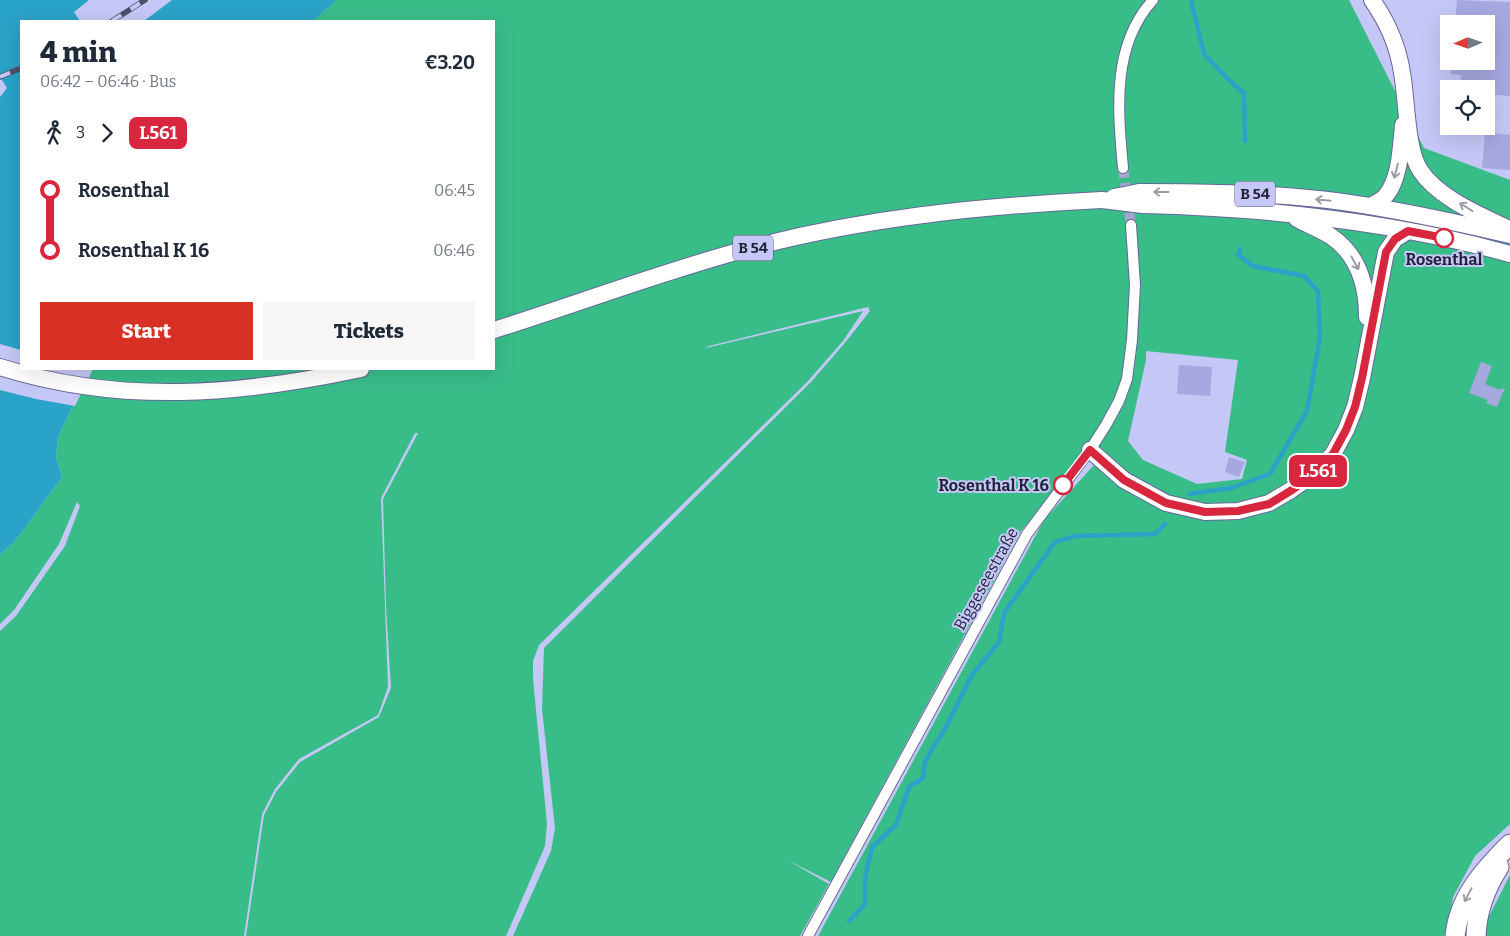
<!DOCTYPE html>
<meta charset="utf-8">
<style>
body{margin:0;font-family:Bitter,serif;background:#f6f6f7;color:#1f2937;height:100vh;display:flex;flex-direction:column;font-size:19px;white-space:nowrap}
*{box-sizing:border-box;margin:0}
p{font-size:16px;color:#747a83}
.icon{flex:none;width:28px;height:28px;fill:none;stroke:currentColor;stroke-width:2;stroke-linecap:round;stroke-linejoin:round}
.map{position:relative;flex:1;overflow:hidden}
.panel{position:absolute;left:20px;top:20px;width:475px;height:350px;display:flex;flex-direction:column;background:#fff;border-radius:0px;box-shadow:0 5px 20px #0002}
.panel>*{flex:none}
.badge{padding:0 10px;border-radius:8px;font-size:18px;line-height:32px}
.needle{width:32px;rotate:268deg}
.fabs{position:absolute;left:1440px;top:15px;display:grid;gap:10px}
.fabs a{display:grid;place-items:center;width:55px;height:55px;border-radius:0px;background:#fff;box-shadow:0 5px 20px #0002;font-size:25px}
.map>.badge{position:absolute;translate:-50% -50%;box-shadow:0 0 0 2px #fff}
.legs{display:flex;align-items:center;gap:8px;height:55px;padding:0 20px;font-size:16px}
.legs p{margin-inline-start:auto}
.overview{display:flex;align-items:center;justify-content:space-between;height:85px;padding:0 20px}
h1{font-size:28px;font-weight:800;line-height:38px}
.cta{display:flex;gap:10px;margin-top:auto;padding:10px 20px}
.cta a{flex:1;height:58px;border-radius:0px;background:#d93025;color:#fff;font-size:20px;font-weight:800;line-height:58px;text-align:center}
.cta a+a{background:#f6f6f7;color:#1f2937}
ul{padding:0 20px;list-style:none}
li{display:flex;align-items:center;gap:18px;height:60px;font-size:19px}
li i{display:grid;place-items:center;width:8px;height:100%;margin:0 6px;background:currentColor}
li i::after{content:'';width:12px;height:12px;margin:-6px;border:4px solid;border-radius:50%;background:#fff}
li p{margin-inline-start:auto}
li:first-child i{background:linear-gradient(#0000 50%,currentColor 0)}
li:last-child i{background:linear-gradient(currentColor 50%,#0000 0)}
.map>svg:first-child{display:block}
</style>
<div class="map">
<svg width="1510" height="936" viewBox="0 0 1510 936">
<rect width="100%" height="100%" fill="#c5c7f6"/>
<path fill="#38bd89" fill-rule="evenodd" d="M 337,0 L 1349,0 L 1424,148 L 1510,180 L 1510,824 L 1475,856 L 1453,897 L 1446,936 L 818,936 L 1044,520 L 1095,464 L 1089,454 L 1020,532 L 831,882 L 787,860 L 829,884 L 800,936 L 513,936 L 551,851 L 555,828 L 542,709 L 544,648 L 811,382 L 844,344 L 870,311 L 868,307 L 709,346 L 706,348 L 863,311 L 843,341 L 808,381 L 539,645 L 533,661 L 533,679 L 547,824 L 545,846 L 506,936 L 246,936 L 264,815 L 276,792 L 300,762 L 379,717 L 391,688 L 386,606 L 383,499 L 418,433 L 415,433 L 381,498 L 388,687 L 378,715 L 299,759 L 275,789 L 262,814 L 244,936 L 0,936 L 0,631 L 16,616 L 65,546 L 80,506 L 77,502 L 59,544 L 14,610 L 0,624 L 0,555 L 16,540 L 62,477 L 56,457 L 58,437 L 90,369 L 494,369 L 494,21 L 313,21 ZM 1146,351 L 1238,360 L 1225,452 L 1247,460 L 1242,479 L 1197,484 L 1143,460 L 1128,441 L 1146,360 Z
M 1510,875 L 1510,936 L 1479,936 Z"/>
<path fill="#29a3c7" d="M 0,0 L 89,0 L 74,12 L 80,21 L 21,21 L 21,369 L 90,369 L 58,437 L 56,457 L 62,477 L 16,540 L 0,555 L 0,97 L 7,88 L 0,77 Z
M 172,0 L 337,0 L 313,21 L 144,21 Z"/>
<path fill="#c5c7f6" d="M 0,344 L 21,350 L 21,369 L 93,369 L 75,406 L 36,399 L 0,390 Z"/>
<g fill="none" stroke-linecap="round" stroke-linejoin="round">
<path stroke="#29a3c7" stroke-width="4.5" d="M 1191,0 L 1204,54 L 1229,80 L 1244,93 L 1245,141
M 1189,494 L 1231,488 L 1270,474 L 1307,411 L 1320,337 L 1318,291 L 1304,276 L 1253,266 L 1238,255 L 1240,249
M 849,921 L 865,904 L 865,878 L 872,847 L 896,825 L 909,787 L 923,778 L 925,761 L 947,725 L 972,675 L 999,642 L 1004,613 L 1055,542 L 1076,536 L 1155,534 L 1165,524"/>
</g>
<path fill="#a6a8e0" d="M 1457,0 L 1510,2 L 1510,96 L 1486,94 L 1486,89 L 1460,89 L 1461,75 L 1451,74 L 1452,61 L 1486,61 L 1486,24 L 1455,24 Z
M 1485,132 L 1510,135 L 1510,170 L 1482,168 Z
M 1481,362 L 1492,366 L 1485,384 L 1500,390 L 1501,388 L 1505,389 L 1504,392 L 1503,392 L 1497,407 L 1486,403 L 1488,400 L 1469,393 Z
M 1179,365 L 1212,367 L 1210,396 L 1177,394 Z
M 1229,457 L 1245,462 L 1239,477 L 1225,472 Z"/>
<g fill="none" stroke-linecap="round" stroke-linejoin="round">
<path stroke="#a5a6d0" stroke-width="10" stroke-dasharray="10 5" stroke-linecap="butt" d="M 1123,168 L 1131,225"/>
<defs>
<path id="street" d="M 1123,168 C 1118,111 1111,46 1153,0
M 808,936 L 1027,534 L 1090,450 L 1106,425 L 1119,401 L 1127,379 L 1132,340 L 1135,285 L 1131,225"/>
<path id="primary" d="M 1372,0 C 1388,23 1398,45 1402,73 C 1407,99 1406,149 1420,170 C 1437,197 1478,214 1505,227
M 1139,192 C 1207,192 1275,193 1343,202 C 1399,210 1455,222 1510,235
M 1143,205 C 1266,208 1391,221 1510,254
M 1371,206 C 1376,203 1384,199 1387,194 C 1400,178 1401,145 1403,125
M 1297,219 C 1308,225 1322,230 1332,237 C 1359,256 1367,286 1367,317
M 494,330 C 577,304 658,273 743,250 C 860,218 981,206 1102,200
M 0,367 C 121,405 239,395 361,369
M 1090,450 L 1124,480 L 1166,503 L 1205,512 L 1238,511 L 1269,503 L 1291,490 L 1314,474 L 1333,454 L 1346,430 L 1355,407 L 1362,378 L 1386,252 L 1395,239 L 1408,231"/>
<path id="highway" d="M 1455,936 C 1459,897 1484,870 1510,844
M 1476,936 C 1477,910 1485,889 1499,867"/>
</defs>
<use href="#street" stroke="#66679b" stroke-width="12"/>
<use href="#primary" stroke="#66679b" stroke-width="18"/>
<use href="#highway" stroke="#66679b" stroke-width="21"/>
<use href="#street" stroke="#fff" stroke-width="10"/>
<use href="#primary" stroke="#fff" stroke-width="16"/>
<use href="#highway" stroke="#fff" stroke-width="19"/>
<defs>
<path id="rail" d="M 112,21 L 145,0
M 0,77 L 21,68"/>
</defs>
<use href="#rail" stroke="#4e4e6b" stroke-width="5.5"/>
<use href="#rail" stroke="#c5c7f6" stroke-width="4" stroke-dasharray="11" stroke-linecap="butt"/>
<defs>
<path id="primary-bridge" d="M 1114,197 L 1139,192
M 1102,200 L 1143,205"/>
</defs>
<use href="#primary-bridge" stroke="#66679b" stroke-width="18" stroke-linecap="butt"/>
<use href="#primary-bridge" stroke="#fff" stroke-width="16"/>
</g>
<defs><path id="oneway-shaft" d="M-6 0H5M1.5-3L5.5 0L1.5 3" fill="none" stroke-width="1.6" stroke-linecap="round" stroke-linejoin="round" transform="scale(1.25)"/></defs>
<g stroke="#9c9ca6">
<use href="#oneway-shaft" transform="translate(1396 171) rotate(104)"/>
<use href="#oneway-shaft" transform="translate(1161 192) rotate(180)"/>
<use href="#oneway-shaft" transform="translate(1323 200) rotate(-174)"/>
<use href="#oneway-shaft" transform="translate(1466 207) rotate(-148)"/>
<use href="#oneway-shaft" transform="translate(1355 263) rotate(61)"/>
<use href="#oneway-shaft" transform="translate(1468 895) rotate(118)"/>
</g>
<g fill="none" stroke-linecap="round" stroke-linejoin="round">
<defs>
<path id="line-1" d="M 1063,485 L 1090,450 L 1124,480 L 1166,503 L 1205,512 L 1238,511 L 1269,504 L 1292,490 L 1314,474 L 1333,454 L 1346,430 L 1355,407 L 1362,378 L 1386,252 L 1395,239 L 1408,231 L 1444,238"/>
</defs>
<use href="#line-1" stroke="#fff" stroke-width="11"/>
<use href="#line-1" stroke="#d7263d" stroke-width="8"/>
</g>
<g fill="#fff" stroke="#d7263d" stroke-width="2.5">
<circle cx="1444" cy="238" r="9"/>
<circle cx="1063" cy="485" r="9"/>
</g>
<g text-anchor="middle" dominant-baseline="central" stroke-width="4" stroke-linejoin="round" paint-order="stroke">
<g fill="#c5c7f6" stroke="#545472" stroke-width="1">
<rect x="1235" y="181.5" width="40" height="25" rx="4"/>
<rect x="733" y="235.5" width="40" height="25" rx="4"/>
</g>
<g font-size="15" font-weight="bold" fill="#232339">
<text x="1255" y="194">B 54</text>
<text x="753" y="248">B 54</text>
</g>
<g font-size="16" font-weight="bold" fill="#232339" stroke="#c5c7f6">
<text x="1444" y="259">Rosenthal</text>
<text x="1049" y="485" text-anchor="end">Rosenthal K 16</text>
</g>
<g font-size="16" fill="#232339" stroke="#c5c7f6">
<text transform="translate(986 579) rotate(-61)">Biggeseestraße</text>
</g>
</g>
</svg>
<div class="fabs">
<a><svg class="needle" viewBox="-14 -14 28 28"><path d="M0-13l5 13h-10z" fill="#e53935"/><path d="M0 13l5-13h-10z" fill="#747a83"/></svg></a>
<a><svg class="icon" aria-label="locate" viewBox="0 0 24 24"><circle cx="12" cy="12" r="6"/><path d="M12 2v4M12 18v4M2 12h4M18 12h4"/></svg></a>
</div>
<b class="badge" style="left:1318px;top:471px;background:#d7263d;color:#fff">L561</b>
<section class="panel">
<div class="overview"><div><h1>4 min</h1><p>06:42 – 06:46 · Bus</p></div><b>€3.20</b></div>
<div class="legs"><svg class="icon" aria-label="walk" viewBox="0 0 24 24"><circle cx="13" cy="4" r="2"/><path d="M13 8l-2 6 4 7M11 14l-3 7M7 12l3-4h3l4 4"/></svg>3<svg class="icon" aria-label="forward" viewBox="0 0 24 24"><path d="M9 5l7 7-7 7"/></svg><b class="badge" style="background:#d7263d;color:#fff">L561</b></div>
<ul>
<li><i style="color:#d7263d"></i><b>Rosenthal</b><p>06:45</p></li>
<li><i style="color:#d7263d"></i><b>Rosenthal K 16</b><p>06:46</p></li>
</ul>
<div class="cta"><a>Start</a><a>Tickets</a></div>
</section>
</div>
